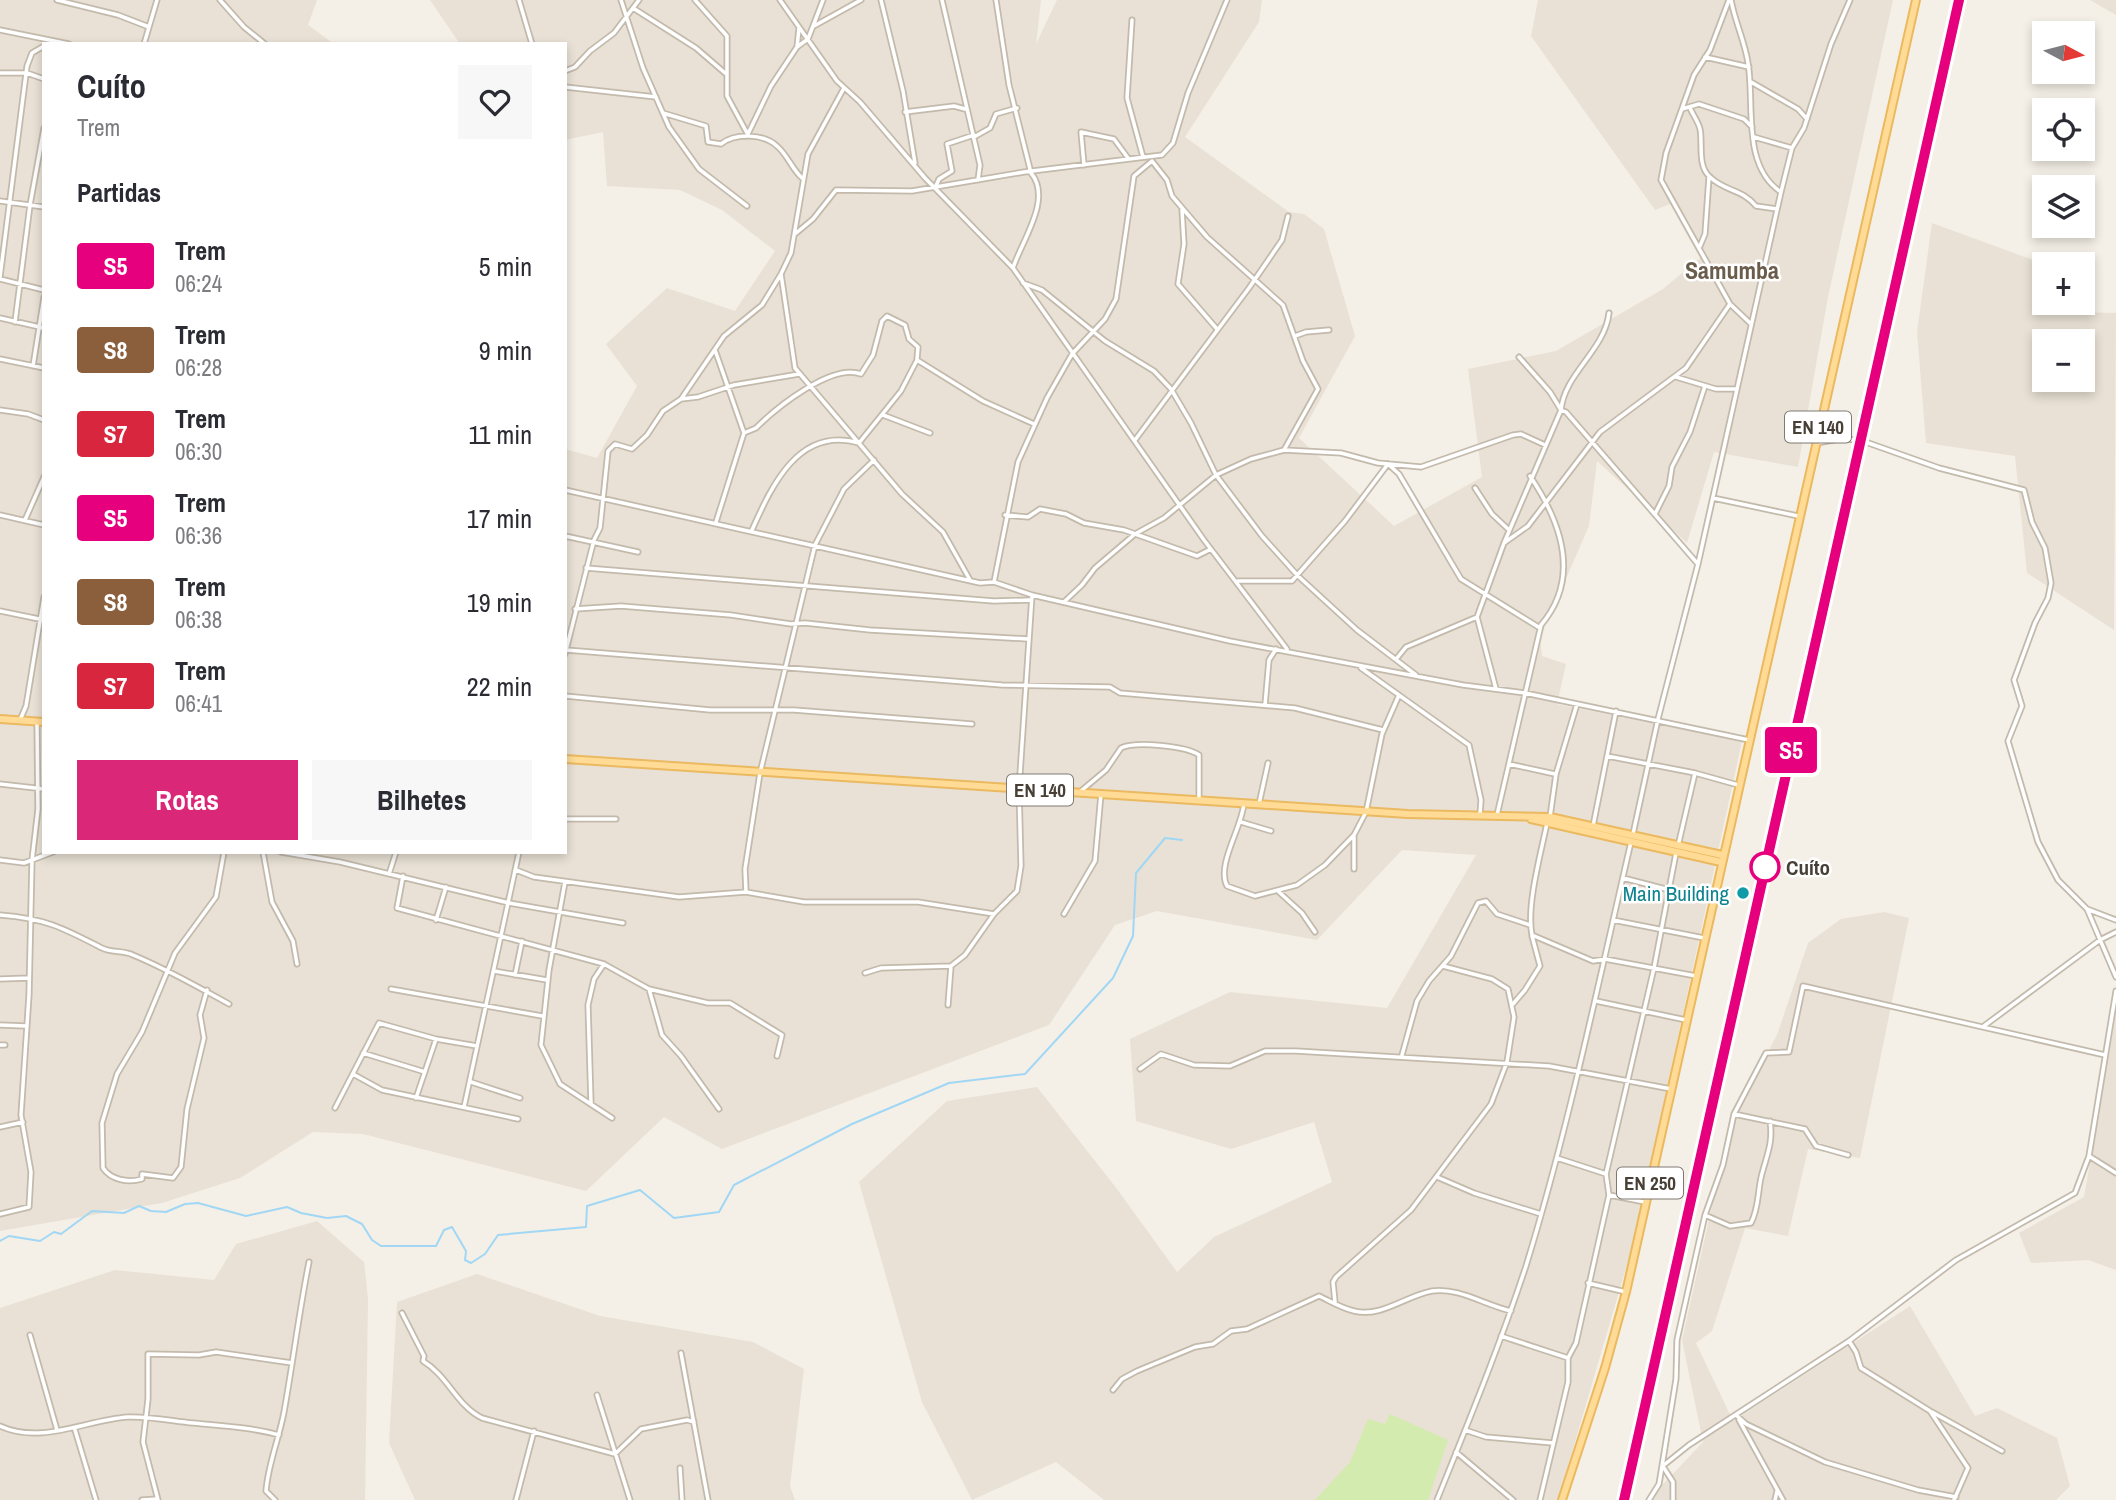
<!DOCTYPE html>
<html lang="pt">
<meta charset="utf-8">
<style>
body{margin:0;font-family:"Archivo Narrow",sans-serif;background:#f7f7f7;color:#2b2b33;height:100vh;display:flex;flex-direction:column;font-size:26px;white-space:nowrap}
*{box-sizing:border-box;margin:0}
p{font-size:23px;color:#7c7c81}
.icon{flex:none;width:38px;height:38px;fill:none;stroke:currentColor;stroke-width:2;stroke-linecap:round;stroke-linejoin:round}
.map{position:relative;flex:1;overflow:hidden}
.sheet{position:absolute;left:42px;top:42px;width:525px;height:812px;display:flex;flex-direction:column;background:#fff;border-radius:0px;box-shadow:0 4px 10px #0003}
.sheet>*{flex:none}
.badge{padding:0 14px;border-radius:5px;font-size:24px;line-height:46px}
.needle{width:46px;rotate:97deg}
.fabs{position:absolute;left:2032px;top:21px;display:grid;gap:14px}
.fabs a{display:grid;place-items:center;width:63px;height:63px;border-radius:0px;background:#fff;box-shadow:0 4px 10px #0003;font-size:35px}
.map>.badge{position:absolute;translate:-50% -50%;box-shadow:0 0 0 4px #fff}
h2{padding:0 35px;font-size:26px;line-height:63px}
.round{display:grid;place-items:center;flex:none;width:74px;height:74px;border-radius:0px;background:#f7f7f7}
.summary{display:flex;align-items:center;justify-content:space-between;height:119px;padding:0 35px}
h1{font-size:33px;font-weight:800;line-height:52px}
.cta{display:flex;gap:14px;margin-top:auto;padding:14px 35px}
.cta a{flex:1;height:80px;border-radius:0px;background:#db2777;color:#fff;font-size:28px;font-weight:800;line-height:80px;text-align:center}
.cta a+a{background:#f7f7f7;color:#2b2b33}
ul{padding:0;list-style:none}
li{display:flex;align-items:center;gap:21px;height:84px;padding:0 35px}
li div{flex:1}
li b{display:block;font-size:26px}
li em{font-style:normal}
li .badge{min-width:77px;font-weight:700;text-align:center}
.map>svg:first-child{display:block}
</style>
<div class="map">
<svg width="2116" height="1500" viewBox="0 0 2116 1500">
<rect width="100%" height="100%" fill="#f4f0e7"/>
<path fill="#e9e1d5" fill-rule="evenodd" d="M 0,0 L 317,0 L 308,25 L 334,44 L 44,44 L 44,852 L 565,852 L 565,449 L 597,458 L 637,386 L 606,344 L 667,288 L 735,311 L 775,251 L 722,210 L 680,190 L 607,186 L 603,132 L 565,140 L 565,44 L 460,44 L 430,0 L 1041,0 L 1036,44 L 1057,0 L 1262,0 L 1259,22 L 1185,137 L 1289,212 L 1304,214 L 1324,229 L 1355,336 L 1299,438 L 1394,526 L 1482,477 L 1468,369 L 1556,351 L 1663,289 L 1700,258 L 1670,204 L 1655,210 L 1531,36 L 1538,0 L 1893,0 L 1828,297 L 1798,467 L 1714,452 L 1687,543 L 1597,461 L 1589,526 L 1540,638 L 1542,656 L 1566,664 L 1557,704 L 1742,741 L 1633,1244 L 1558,1500 L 1104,1500 L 1056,1462 L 972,1500 L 922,1402 L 859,1182 L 947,1101 L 1037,1087 L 1117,1189 L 1177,1272 L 1214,1237 L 1332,1182 L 1314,1122 L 1231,1149 L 1136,1121 L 1130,1039 L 1230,992 L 1387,1008 L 1476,855 L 1402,850 L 1317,940 L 1157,911 L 1115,925 L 1049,1025 L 722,1149 L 664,1117 L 586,1191 L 363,1134 L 313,1132 L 240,1178 L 162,1203 L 0,1231 Z
M 2090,0 L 2116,0 L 2116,15 Z
M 1932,223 L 2044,264 L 2044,303 L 2076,303 L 2075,312 L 2116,313 L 2114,630 L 2027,573 L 2015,456 L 1926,443 L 1917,332 ZM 2044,341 L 2082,341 L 2082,380 L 2044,380 Z
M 1884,912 L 1909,918 L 1860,1158 L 1808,1149 L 1788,1236 L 1745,1228 L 1712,1331 L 1696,1343 L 1733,1421 L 1910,1306 L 1975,1416 L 1997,1408 L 2057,1438 L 2070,1486 L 2056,1500 L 1648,1500 L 1703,1442 L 1682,1340 L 1731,1121 L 1777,1035 L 1808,943 L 1841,919 Z
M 2116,1014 L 2116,1270 L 2088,1260 L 2031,1263 L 2019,1233 L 2084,1197 Z
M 317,1221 L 364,1262 L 368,1299 L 365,1500 L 0,1500 L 0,1308 L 115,1270 L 214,1280 L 236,1244 Z
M 477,1274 L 600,1316 L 753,1342 L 804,1369 L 790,1486 L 795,1500 L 415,1500 L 389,1443 L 397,1302 Z"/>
<path fill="#d3ebae" d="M 1390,1414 L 1448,1440 L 1428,1500 L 1315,1500 L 1350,1462 L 1368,1419 L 1385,1424 Z"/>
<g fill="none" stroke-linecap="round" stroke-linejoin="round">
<path stroke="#a1d7f4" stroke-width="2" d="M 0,1241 L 9,1236 L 40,1241 L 54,1232 L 61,1234 L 92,1211 L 124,1213 L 139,1206 L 151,1211 L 166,1212 L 185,1204 L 198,1203 L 246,1216 L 287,1207 L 301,1213 L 327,1218 L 346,1216 L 362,1224 L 372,1240 L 381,1246 L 436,1246 L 444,1230 L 452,1227 L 466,1251 L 465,1260 L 471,1263 L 485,1254 L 498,1235 L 586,1227 L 587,1206 L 640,1190 L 674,1218 L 719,1212 L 734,1185 L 852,1124 L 949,1083 L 1025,1074 L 1113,978 L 1133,936 L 1136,873 L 1165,838 L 1182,840"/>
<defs>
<path id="minor" d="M 57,0 L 118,15 L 149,27
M 220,0 L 244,27 L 265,44
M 519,0 L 532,44
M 621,0 L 643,68 L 669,127 L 699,169 L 747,206
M 695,0 L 727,36 L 727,96 L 747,133
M 780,0 L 837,81 L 860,102 L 925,178 L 1013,268 L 1204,540 L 1287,649
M 881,0 L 903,91 L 915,163
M 942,0 L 980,165 L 978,180
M 996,0 L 1009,85 L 1031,173 C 1053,199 1021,242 1013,268
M 1729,0 L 1710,50 L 1694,75 L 1666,153 L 1661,180 L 1730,304 L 1751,324
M 1731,0 C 1735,22 1745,42 1748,63 C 1755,103 1741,166 1781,192
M 633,8 L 696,48 L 725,73
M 1132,20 L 1127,98 L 1143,157
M 814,26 L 861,0
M 0,30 L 69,44
M 49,44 L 58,42
M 144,44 L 157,0
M 797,47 L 799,28
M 1705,57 L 1749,67
M 565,71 L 575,67 L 590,51 L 614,33 L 639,0
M 0,73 L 27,73 L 44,79
M 1751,82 L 1798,109 L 1807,119
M 565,87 L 656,97
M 844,88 L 808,154 L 791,253 L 781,274 L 795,368 L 902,494 L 943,532 L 970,580
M 1690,108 C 1693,115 1698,121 1700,129 C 1703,143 1697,166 1710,177 C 1724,191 1744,190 1756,206 L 1777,209
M 1682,109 L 1699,104 L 1744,119 L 1752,127
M 905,112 L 954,106 L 965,109
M 663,113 L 706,126 L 708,142 L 721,144 C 735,133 764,133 778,147 C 788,156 792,169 802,178
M 747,136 L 771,86 L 797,47 L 808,39 L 823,0
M 974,137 L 990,128 L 996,114 L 1017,108
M 1754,137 L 1792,148
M 1152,161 L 1167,180 L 1172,196 L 1207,237 L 1283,305 L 1303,361 L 1318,389 L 1284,450
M 1084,165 L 1081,132 L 1114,139 L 1128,158
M 935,188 L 939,179 L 952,171 L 947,144 L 974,135
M 0,201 L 44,207
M 1182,210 L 1184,244 L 1178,284 L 1217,329
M 795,234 L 813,219 L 836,190 L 912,191 L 1024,172 L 1162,155 L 1173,143 L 1188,93 L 1227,0
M 1700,246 L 1705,234 L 1709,177
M 0,277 L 27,66 L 32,53 L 44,46
M 0,279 L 44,290
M 1023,283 L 1042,290 L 1105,341 L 1154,371 L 1171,389 L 1191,423 L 1216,475 L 1262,536 L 1298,576 L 1357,630 L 1416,675
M 0,318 L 44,328
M 15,322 L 30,205 L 44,128
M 1295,336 L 1306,332 L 1329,330
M 715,350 L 744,433
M 1519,357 L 1550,392 L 1561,410 L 1566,412 L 1697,563
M 0,359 L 44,368
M 33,366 L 44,297
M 1676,377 L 1716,389 L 1735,389
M 681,399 L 698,397 L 734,385 L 799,374
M 0,410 L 28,414 L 44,420
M 883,415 L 930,433
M 1135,440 L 1249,288 L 1282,240 L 1288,216
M 1817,443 L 1839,439 L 1860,440 L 1939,468 L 2024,490 L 2032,522 L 2045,548 L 2051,583 L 2048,598 L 2035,623 L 2014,680 L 2022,706 L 2008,741 L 2038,842 L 2058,880 L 2087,909 L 2116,977
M 1388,464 L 1399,474 L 1461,579 L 1540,628
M 1475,488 L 1492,514 L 1508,529
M 565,490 L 980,583 L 994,582 L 1032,595 L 1230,641 L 1463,685 L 1525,693 L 1749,740
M 1713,498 L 1798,516
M 1655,514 L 1669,486 L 1672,467 L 1690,432 L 1705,386
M 0,515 L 44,525
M 1005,515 L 1028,517 L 1040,509 L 1066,514 L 1084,523 L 1124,530 L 1197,556 L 1211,549
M 25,520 L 44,477
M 716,522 L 744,433 L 756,428 C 777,407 832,363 861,374 L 873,355 L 882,321 L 887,316 L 905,325 L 909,339 L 918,347 L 917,359
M 752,530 C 772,485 799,426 859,443 L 901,391 L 917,360 L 983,401 L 1034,424
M 565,536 L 638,552
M 1504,543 L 1561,410 C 1564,374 1605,350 1609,313
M 586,568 L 994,601 L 1030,600
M 1238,581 L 1292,581 L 1345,521 L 1388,464
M 994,582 L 1018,462 L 1047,398 L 1072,354 L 1105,319 L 1116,299 L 1134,176 L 1152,161
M 1064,602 L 1082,585 L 1095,568 L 1135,534 L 1164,518 L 1216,475 L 1251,459 L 1284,450 L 1341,453 L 1378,463 L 1421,467 L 1513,435 L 1521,434 L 1545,445
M 575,609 L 621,606 L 731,615 L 791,624 L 805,623 L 870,630 L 1028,639
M 0,611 L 44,620
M 566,650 L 1002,685 L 1110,687 L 1120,693 L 1295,708 L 1383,730
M 565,654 L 594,540 L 600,528 L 608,451 L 615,444 L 632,449 L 647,435 L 663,411 L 681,399 L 724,336 L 762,305 L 781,274
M 1397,658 L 1406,647 L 1477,617
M 1361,668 L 1469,745 L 1481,800 L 1480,814
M 1496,689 L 1477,617 L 1504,543 L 1528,526 L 1600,432 L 1686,368 L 1730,304
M 565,696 L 710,710 L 794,710 L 972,724
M 1265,705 L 1269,660 L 1276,649
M 20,720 L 26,706 L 44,597
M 1607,756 L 1695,773 L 1738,785
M 1509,764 L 1555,774
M 0,784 L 44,789
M 1081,791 L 1106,770 L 1121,748 C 1136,741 1186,746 1199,755 L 1199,799
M 1244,803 C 1242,828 1216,865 1227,886 L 1255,896 L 1297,885 L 1325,865 L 1354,835 L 1366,812 L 1382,734 L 1399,695
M 1259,804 L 1268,763
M 1497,815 L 1541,625 C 1581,578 1561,522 1530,476
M 1550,817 L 1556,774 L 1577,704
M 565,819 L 616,819
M 1241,822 L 1271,831
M 1547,823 C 1541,853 1526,906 1532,935 L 1593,961 L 1605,959 L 1696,976
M 1593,826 L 1616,711
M 1633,834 L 1658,719 L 1698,564 L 1781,192 L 1792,148 L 1804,128 L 1831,44 L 1850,0
M 1678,846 L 1695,773
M 263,852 L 272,902 L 293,941 L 297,964
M 281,852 L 340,862 L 509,903 L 623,923
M 0,860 L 24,863 L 53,852
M 1354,869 L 1354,837
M 516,870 L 534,877 L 679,897 L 746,892 L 804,902 L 918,902 L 994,914
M 389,874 L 396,852
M 403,876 L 397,908 L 604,964 L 649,989 L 708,1003 L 730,1003 L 782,1035 L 777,1056
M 1623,878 L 1712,901
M 565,882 L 549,970 L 541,1045 L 560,1084 L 612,1118
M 746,892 L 745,869 L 760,773 L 815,545 L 844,489 L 874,460
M 1279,892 L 1302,913 L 1315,932
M 2087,909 L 2116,920
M 1064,914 L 1095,861 L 1101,794
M 0,915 C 47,919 61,927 102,948 C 111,953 123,950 133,955 C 167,969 198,987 229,1004
M 436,920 L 446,887
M 1613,920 L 1704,938
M 494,971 L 547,980
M 865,973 L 881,968 L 951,966 L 965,955 L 994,914 L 1017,891 L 1021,866 L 1019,789 L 1032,595
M 515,975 L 522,941
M 0,979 L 29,978
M 391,989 L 542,1016
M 649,989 L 662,1035 L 681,1056 L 719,1109
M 207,990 L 200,1015 L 204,1038 L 187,1109 L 181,1167 L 173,1178 L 142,1174 L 142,1179 C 128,1183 111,1180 103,1168 L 102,1123 L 117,1074 L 142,1032 L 175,953 L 216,897 L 224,852
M 1596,1001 L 1686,1020
M 1513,1004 L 1525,990 L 1540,966 L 1532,936
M 948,1005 L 951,966
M 0,1025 L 26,1026
M 1984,1026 L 2100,940 L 2116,932
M 0,1045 L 5,1045
M 363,1053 L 425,1072
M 1402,1055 L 1417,1001 L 1429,981 L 1451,956 L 1478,903 L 1486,901 L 1497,914 L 1530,925
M 1140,1069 L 1161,1054 L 1194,1065 L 1230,1066 L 1265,1051 L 1296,1051 L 1549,1066 L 1671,1089
M 353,1074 L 382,1090 L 518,1119
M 471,1082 L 520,1098
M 416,1098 L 436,1039
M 591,1103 L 588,1005 L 594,979 L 604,964
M 464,1107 L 519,852
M 335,1108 L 379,1023 L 436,1039 L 477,1046
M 1734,1114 L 1805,1129 L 1816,1146 L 1848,1155
M 0,1127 L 23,1122
M 2089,1156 L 2116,1173
M 1557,1158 L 1606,1174
M 1437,1177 L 1474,1193 L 1541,1214
M 1609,1195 L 1645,1202
M 0,1214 L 29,1207 L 31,1172 L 21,1115 L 29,995 L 32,860 L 38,809 L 37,722
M 1705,1215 L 1730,1226 L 1751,1223 C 1760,1206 1757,1188 1763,1170 C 1768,1152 1773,1141 1770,1121
M 1588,1283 L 1626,1292
M 1335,1302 L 1333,1282 L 1336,1277 L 1411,1210 L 1491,1104 L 1507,1062 L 1514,1017 L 1508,989 L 1492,979 L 1443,966
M 402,1313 L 424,1356 L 423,1361 C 448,1376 457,1406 482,1418 L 615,1454 L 641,1429 L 687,1420 L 694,1422
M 30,1335 L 57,1430
M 1501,1336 L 1568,1358
M 1849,1341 L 1856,1352 L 1861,1368 L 1930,1411 L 1968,1468 L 1954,1500
M 681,1353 L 708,1500
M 1113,1390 L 1122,1379 L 1137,1371 L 1195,1347 L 1213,1344 L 1231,1331 L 1247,1329 L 1319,1296 C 1330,1301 1341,1308 1354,1311 C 1381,1318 1405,1296 1432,1291 C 1458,1287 1485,1305 1511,1311
M 597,1395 L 630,1500
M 1932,1412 L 2002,1451
M 1736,1415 L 1746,1424 L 1825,1462 L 1918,1490 L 1956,1497
M 1739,1420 L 1783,1500
M 0,1426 C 42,1445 85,1420 128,1417 C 149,1416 172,1421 193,1423 C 222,1426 250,1427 279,1435
M 75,1430 L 96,1500
M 1465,1430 L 1486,1437 L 1553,1443
M 1456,1452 L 1513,1500
M 1664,1465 L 1689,1445 L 1849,1341 L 1956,1260 L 2075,1193 L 2089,1156 L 2116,991
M 680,1468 L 682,1500
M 1664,1468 L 1673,1482 L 1673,1500
M 142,1500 L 157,1499
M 158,1500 L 143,1442 L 148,1399 L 148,1354 L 199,1355 L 216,1352 L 292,1363
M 275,1500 L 266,1491 C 268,1464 279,1439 284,1412 C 293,1362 299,1312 309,1262
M 516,1500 L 534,1431
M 1437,1500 C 1468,1423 1500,1345 1526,1266 C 1569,1126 1598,984 1631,842
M 1540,1500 L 1568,1382 L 1568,1358 L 1576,1343 L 1609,1195 L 1606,1174 L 1654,968 L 1676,853
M 1649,1500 L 1659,1484 L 1662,1466 L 1676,1379 L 1677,1340 L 1705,1215 L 1723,1165 L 1734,1114 L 1766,1053 L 1789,1052 L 1803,986 L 2105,1055
M 1775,1500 L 1777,1491"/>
<path id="primary" d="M 0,719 L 44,722
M 565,759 L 1408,814 L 1550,817 L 1722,855
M 1531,819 L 1721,862
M 1562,1500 L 1605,1368 L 1626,1292 L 1916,0"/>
</defs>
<use href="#minor" stroke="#c3baac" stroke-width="7"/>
<use href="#primary" stroke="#eab960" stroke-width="10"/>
<use href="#minor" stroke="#fff" stroke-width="3.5"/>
<use href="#primary" stroke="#ffdb96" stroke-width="6"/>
<defs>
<path id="rail" d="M 1624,1500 L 1959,0"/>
</defs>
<use href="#rail" stroke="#979797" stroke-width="4.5"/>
<use href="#rail" stroke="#fff" stroke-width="2" stroke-dasharray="5" stroke-linecap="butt"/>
</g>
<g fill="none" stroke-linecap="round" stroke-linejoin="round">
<defs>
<path id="line" d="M 1624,1500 L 1959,0"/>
</defs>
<use href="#line" stroke="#fff" stroke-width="16"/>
<use href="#line" stroke="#e6007e" stroke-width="10"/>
</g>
<circle fill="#fff" stroke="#e6007e" stroke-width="3.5" cx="1765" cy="867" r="14"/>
<circle fill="#0f9aa8" stroke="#fff" stroke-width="2.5" cx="1743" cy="893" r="7"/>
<g text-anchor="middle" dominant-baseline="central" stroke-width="5" stroke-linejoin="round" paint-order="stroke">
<g fill="#fff" stroke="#7f7972" stroke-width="2">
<rect x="1785" y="411.5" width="66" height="31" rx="5"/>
<rect x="1007" y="774.5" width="66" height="31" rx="5"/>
<rect x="1617" y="1167.5" width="66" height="31" rx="5"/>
</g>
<g font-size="19" font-weight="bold" fill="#484036">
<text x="1818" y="427">EN 140</text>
<text x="1040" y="790">EN 140</text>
<text x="1650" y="1183">EN 250</text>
</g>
<g font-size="21" font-weight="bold" fill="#484036" stroke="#fff" text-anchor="start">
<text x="1786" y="867">Cuíto</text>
</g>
<g font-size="21" fill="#0d838f" stroke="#fff" text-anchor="end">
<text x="1729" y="893">Main Building</text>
</g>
<g font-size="24" font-weight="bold" fill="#6b5d4c" stroke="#fff">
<text x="1732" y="270">Samumba</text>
</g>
</g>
</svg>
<div class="fabs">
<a><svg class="needle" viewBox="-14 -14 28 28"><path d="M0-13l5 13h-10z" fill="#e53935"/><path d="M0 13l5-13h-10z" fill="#7c7c81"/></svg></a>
<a><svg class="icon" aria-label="locate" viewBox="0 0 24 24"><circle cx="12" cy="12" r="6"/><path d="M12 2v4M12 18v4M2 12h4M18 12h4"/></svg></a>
<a><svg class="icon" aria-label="layers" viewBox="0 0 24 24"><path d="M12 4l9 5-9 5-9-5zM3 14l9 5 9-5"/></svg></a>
<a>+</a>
<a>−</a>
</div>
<b class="badge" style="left:1791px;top:750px;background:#e6007e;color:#fff">S5</b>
<section class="sheet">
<div class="summary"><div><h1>Cuíto</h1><p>Trem</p></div><a class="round"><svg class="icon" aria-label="heart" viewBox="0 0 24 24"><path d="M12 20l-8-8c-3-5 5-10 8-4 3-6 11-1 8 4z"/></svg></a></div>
<h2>Partidas</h2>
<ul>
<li><span class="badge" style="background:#e6007e;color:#fff">S5</span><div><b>Trem</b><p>06:24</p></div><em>5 min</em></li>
<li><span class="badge" style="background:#8b5e3c;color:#fff">S8</span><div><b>Trem</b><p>06:28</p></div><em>9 min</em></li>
<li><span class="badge" style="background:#d7263d;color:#fff">S7</span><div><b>Trem</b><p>06:30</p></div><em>11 min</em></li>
<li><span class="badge" style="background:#e6007e;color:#fff">S5</span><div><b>Trem</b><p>06:36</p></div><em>17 min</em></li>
<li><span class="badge" style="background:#8b5e3c;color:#fff">S8</span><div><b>Trem</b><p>06:38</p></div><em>19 min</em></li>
<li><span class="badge" style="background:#d7263d;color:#fff">S7</span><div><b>Trem</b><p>06:41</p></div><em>22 min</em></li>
</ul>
<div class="cta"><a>Rotas</a><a>Bilhetes</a></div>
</section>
</div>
